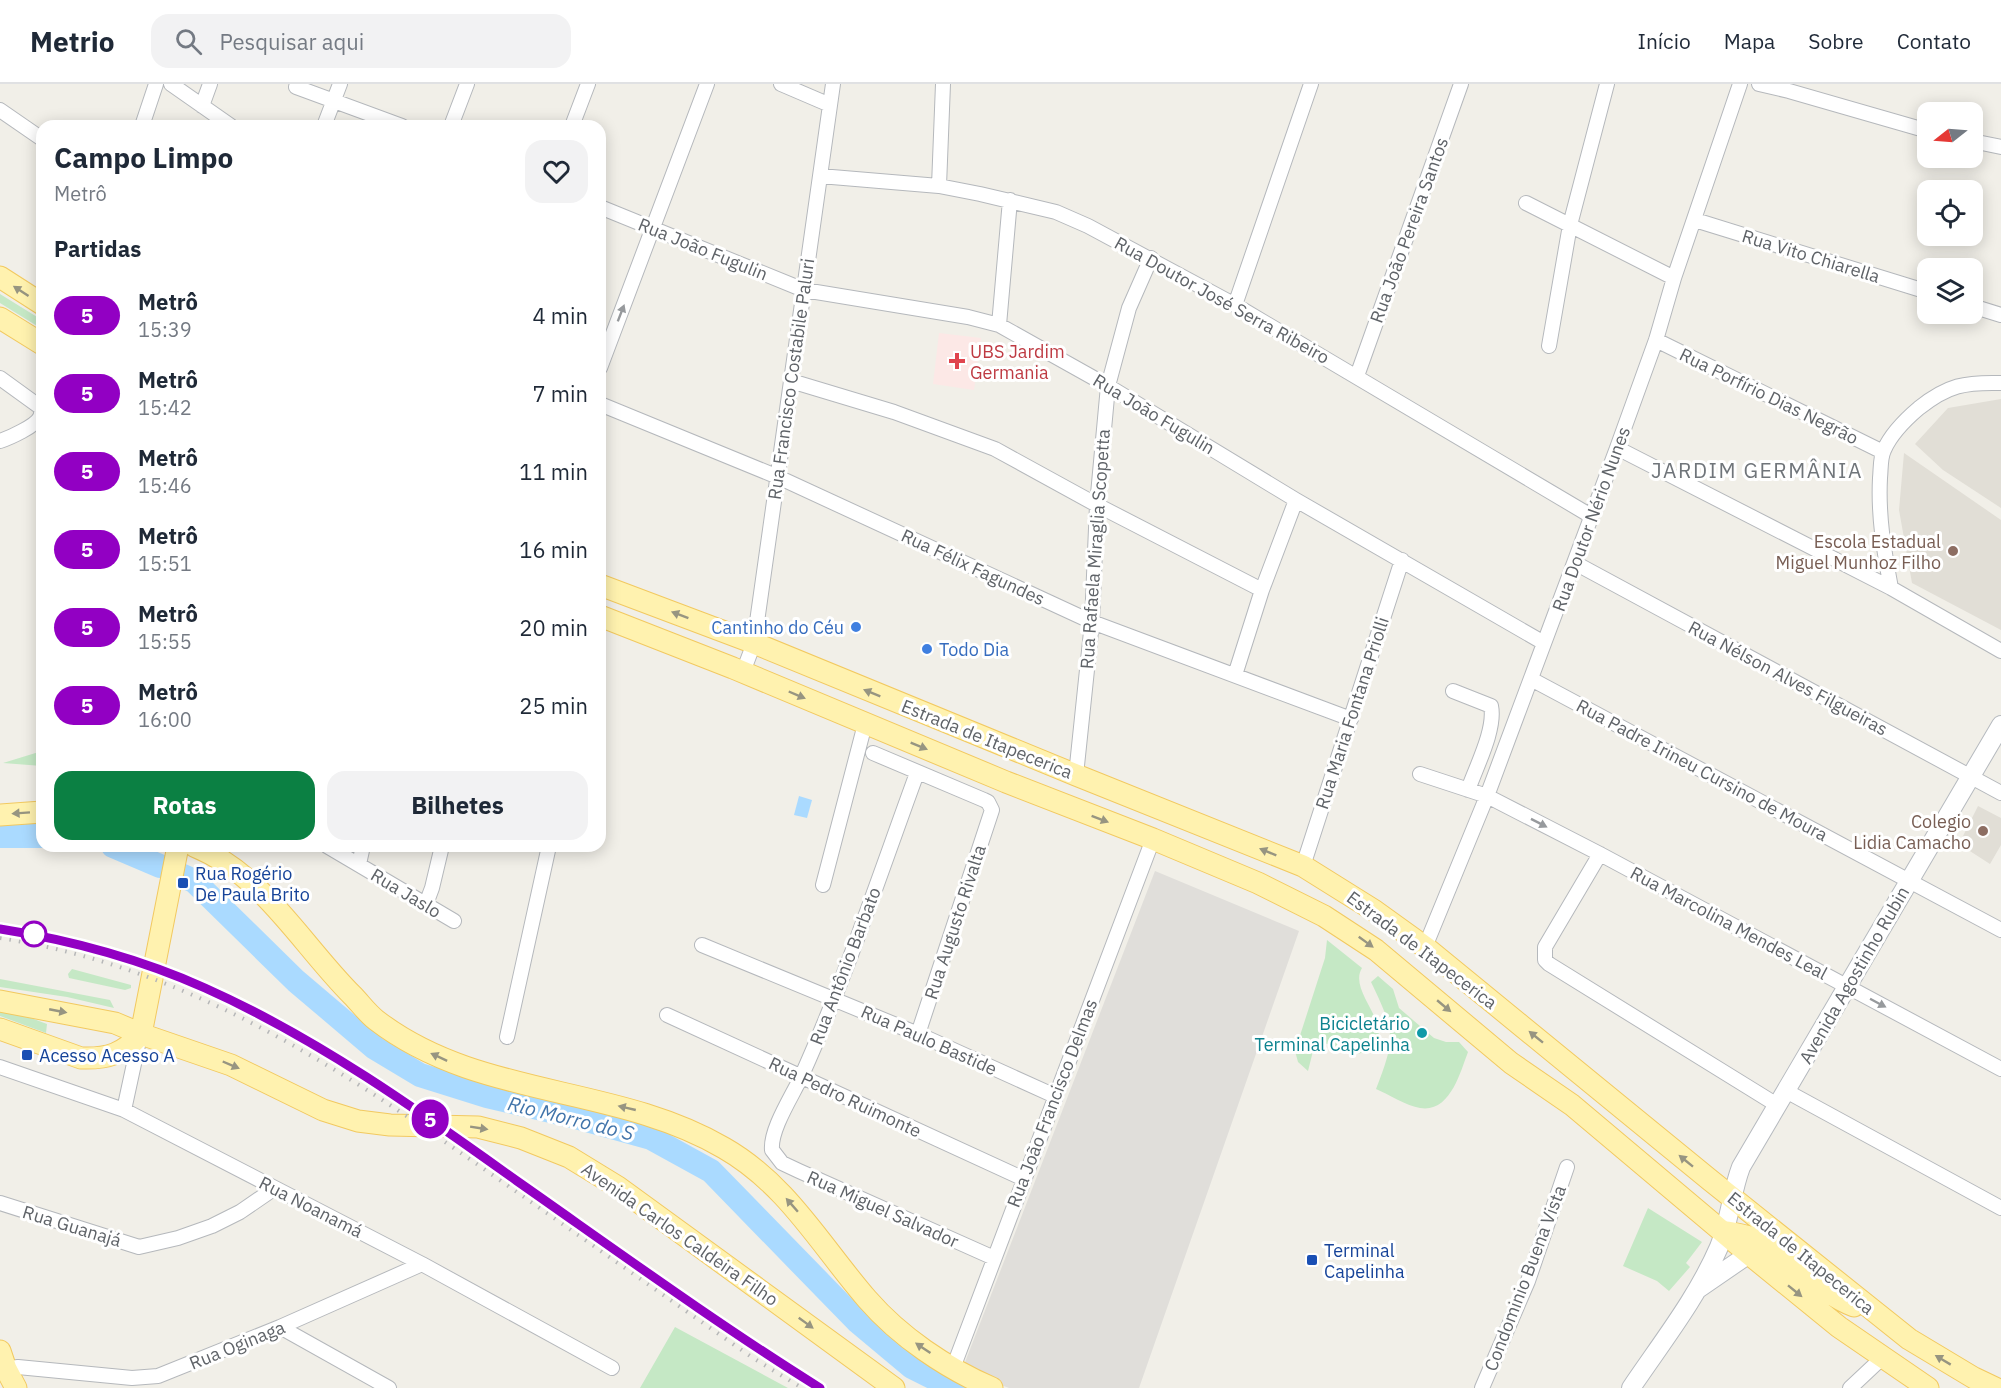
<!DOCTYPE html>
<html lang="pt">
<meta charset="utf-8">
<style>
body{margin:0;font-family:"IBM Plex Sans",sans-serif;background:#f2f2f3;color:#1f2937;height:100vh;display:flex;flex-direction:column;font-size:22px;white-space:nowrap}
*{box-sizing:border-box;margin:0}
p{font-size:20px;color:#747a83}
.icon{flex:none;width:33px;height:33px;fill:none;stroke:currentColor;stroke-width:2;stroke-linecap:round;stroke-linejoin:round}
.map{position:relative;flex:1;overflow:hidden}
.drawer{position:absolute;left:36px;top:36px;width:570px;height:732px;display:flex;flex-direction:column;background:#fff;border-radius:18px;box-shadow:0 3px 15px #0003}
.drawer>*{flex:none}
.badge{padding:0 12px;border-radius:20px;font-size:21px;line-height:39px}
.needle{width:39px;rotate:253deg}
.buttons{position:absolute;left:1917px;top:18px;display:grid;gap:12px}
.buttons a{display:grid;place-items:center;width:66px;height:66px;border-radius:12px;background:#fff;box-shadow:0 3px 15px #0003;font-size:30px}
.map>.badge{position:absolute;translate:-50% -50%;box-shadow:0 0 0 3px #fff}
h2{padding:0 18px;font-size:22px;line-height:54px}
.round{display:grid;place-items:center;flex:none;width:63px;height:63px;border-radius:18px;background:#f2f2f3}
.headline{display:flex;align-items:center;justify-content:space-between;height:102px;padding:0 18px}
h1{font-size:28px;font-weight:800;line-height:45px}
.cta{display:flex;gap:12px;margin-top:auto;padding:12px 18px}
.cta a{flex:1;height:69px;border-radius:18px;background:#0b8043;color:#fff;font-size:24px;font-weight:800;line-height:69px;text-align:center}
.cta a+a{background:#f2f2f3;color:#1f2937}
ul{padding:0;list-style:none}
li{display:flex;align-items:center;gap:18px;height:78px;padding:0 18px}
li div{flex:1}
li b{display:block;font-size:22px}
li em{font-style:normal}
li .badge{min-width:66px;font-weight:700;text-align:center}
header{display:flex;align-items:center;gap:36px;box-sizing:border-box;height:84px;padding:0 30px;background:#fff;border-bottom:2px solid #e0e1e3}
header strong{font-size:28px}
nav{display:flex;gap:33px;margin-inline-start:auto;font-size:21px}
.search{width:420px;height:54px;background:#f2f2f3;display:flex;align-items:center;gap:15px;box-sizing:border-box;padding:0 21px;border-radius:18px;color:#747a83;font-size:22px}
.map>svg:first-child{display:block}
</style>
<header>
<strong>Metrio</strong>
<div class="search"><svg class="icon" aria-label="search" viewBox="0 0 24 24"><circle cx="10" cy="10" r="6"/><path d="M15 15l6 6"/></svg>Pesquisar aqui</div>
<nav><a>Início</a><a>Mapa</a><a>Sobre</a><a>Contato</a></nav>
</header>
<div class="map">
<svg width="2001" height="1304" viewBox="0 0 2001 1304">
<rect width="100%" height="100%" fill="#f1efe8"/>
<path fill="#e0deda" d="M 1155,787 L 1299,847 L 1139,1304 L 1009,1304 L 962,1286 Z"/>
<path fill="#e1ded6" d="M 2001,315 L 2001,424 L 1943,386 L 1915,360 L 1948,324 Z
M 1904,369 L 2001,436 L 2001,546 L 1912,499 L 1899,426 Z
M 1978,722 L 2001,734 L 2001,761 L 1990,780 L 1959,760 Z"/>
<path fill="#fce8e6" d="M 939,249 L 981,254 L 974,306 L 933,300 Z"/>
<path fill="#c5e8c5" d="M 0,210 L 42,236 L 42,245 L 0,219 Z
M 42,667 L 42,682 L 3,679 Z
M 1327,856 L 1362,884 C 1352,900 1371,921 1376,937 C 1380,947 1379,956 1377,965 L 1357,970 L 1354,962 L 1345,967 L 1322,958 L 1314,963 L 1308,987 L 1298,978 L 1295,967 L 1325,874 Z
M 72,885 L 131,901 L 131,904 L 125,906 L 69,894 L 68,890 Z
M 1378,892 L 1393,905 L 1399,924 L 1434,954 L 1446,958 L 1459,958 L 1468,968 C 1460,989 1450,1029 1420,1024 C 1407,1022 1388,1010 1376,1005 C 1396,953 1395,948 1371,898 Z
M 0,895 L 110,916 L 114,924 L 67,913 L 0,903 Z
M 0,926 L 23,931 L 47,940 L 46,949 L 0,932 Z
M 1648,1124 L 1702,1158 L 1686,1179 L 1690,1183 L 1669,1207 L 1657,1197 L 1623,1182 Z
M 675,1243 L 788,1304 L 640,1304 Z"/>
<path fill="#aadaff" d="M 799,712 L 812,716 L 807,734 L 794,731 Z"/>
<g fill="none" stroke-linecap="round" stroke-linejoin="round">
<path stroke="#aadaff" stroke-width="24" d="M 0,752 L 42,752
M 113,762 L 160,782
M 174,788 L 194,797 L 296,897 L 375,964 L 420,991 L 487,1012 L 572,1032 L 651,1054 L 711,1087 L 857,1237 L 912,1283 L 954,1304"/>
<defs>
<path id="minor" d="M 171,0 L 231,42
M 781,0 L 830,21
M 1759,0 L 1789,7 L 1928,47
M 296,3 L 402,42
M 202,22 L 210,0
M 0,26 L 42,55
M 142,42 L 156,0
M 324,42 L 340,0
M 451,42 L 467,0
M 572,42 L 588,0
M 1972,57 L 2001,63
M 820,92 L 939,102 L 980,110 L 1056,128 L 1088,142 L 1235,221 L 1591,432
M 939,102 L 943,0
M 1526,119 L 1674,194
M 600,123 L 804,206 L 968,233 L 999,241 L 1108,302 L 1296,416 L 1544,559
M 1695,136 L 1928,208
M 1235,221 L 1311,0
M 1972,222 L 2001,231
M 999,241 L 1010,116
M 1656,256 L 1883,368
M 1549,262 L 1570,141 L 1607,0
M 600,284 L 707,0
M 1357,292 L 1461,0
M 0,294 L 40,323 C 41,327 42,330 40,333 C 36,342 9,354 0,357
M 791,297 L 894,328 L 995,365 L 1097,421 L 1262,506
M 600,320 L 778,393 L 1092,538 L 1351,635
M 1617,364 L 1891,504 L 2001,567
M 1575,479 L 2001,709
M 1891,504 C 1884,467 1878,432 1880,394 C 1881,385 1880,374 1884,366 C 1891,350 1906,335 1919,324 C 1948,301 1965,298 2001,299
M 743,588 L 754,559 L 833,0
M 1235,591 L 1262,506 L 1296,416
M 1531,595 L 2001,846
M 1453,607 L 1491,622 C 1496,645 1476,683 1468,706
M 873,669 L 984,716 L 988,718 L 992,726 L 918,950
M 917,689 C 880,790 846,893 802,991 C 793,1011 770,1045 772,1066 L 782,1079 L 799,1087 L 994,1174
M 1420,690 L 1487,712 L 1600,770 L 2001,985
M 1076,691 L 1092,538 L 1097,421 L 1108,302 L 1129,224 L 1151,174
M 327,762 L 454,837
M 1600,770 L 1545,863 L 1545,876 L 1549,880 L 1777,1021
M 359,780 L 363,762
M 1303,782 L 1402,476
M 823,801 L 865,640
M 426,820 L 432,804 L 442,762
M 702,861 L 918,950 L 1055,1012
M 1425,863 L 1487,712 L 1617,364 L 1656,256 L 1674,194 L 1740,0
M 667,931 L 1024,1095
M 507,953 L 549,762
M 0,983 L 124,1026 L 422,1180 L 612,1284
M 1786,1007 L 2001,1124
M 124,1026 L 140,952
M 0,1119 L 139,1163 L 178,1154 L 212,1142 L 240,1128 L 275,1104
M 280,1243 L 389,1304
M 953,1284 L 1153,755
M 6,1285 L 18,1283 L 132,1294 L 158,1292 L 280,1243 L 422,1180
M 1482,1304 L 1528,1197 L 1567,1083
M 1850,1304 L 1882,1274"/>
<path id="secondary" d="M 1698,1205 L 1749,1170
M 1631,1304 C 1662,1258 1697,1214 1719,1163 C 1730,1137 1731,1109 1741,1083 L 2001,641"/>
<path id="primary" d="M 0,193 L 42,220
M 0,234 L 42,260
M 600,501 L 754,559 L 1076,691 L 1303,782 L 1375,827 L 1425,863 L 1710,1096 L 1909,1255 L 1974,1294 L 1995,1304
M 600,532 L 733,584 L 1006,698 L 1153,755 L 1258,799 L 1324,832 L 1376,866 L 1511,979 L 1572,1021 L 1749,1170 L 1839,1243 L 1928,1304
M 0,731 L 42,728
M 194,762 C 263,790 301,860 352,911 C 360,919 367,929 376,936 C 478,1015 615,1000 724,1064 C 787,1100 821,1162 867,1215 C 900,1253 946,1284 992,1304
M 0,917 L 115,939 L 141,950 L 231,981 L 323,1026 L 358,1037 L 390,1041 L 478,1043 L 521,1054 L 569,1073 L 618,1103 L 894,1304
M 0,945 L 81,974 C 108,975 123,970 141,950
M 141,950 L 178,762
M 1727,1148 C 1736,1150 1746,1151 1754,1155 C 1790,1171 1815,1207 1854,1222
M 0,1267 L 6,1285 L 16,1304"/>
</defs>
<use href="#minor" stroke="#b5b8bc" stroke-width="16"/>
<use href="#secondary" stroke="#b6babf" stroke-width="20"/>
<use href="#primary" stroke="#f2c960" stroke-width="23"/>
<use href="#minor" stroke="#fff" stroke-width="14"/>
<use href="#secondary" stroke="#fff" stroke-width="18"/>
<use href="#primary" stroke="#fff2af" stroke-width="21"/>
<path stroke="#b6b7b8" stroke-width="4" stroke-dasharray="1.5 8" stroke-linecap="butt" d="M 0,845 C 70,856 140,875 205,904 C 313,952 410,1021 506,1088 C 609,1161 712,1237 820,1304
M 0,854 C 196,885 345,988 504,1099 C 587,1157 670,1216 753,1274 L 802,1304"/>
</g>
<defs><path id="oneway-solid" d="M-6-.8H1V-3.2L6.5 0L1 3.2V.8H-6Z" transform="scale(1.5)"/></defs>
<g fill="#979581">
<use href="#oneway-solid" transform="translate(21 207) rotate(-147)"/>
<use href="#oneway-solid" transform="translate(680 531) rotate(-159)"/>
<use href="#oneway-solid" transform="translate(872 609) rotate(-158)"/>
<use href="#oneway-solid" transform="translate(797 611) rotate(23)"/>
<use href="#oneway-solid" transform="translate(919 662) rotate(22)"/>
<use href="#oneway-solid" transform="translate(21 729) rotate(176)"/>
<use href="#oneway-solid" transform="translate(1100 735) rotate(21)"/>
<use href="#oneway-solid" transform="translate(1268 768) rotate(-158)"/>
<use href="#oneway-solid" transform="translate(1366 858) rotate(36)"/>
<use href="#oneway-solid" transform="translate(1444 922) rotate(40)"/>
<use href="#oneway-solid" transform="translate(58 927) rotate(11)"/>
<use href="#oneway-solid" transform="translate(1536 953) rotate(-141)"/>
<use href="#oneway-solid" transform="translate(439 973) rotate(-155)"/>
<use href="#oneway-solid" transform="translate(231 981) rotate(23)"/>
<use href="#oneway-solid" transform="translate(627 1024) rotate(-167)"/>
<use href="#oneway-solid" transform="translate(479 1044) rotate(9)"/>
<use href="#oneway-solid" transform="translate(1686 1077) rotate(-141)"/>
<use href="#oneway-solid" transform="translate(792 1121) rotate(-131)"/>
<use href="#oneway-solid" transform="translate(1795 1207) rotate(39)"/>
<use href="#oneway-solid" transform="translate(806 1239) rotate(36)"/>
<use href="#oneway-solid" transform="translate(923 1264) rotate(-146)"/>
<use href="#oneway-solid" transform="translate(1943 1276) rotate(-149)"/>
</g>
<g fill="#979a9d">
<use href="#oneway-solid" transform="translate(621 229) rotate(-69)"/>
<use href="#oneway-solid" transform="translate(1539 739) rotate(27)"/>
<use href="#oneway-solid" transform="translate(1878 919) rotate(28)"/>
</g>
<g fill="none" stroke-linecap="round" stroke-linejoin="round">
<defs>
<path id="line" d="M 0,845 C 70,856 140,875 205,904 C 317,954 418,1026 517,1097 C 617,1167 716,1239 820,1304"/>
</defs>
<use href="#line" stroke="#fff" stroke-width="14"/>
<use href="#line" stroke="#9200c3" stroke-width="9"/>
</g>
<path fill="#e0444e" stroke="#fff" stroke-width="2" d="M954 268h6v6h6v6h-6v6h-6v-6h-6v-6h6z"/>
<g fill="#8d6e63" stroke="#fff" stroke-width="2">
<circle cx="1953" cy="467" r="6"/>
<circle cx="1983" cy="747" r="6"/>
</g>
<g fill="#3f7fe0" stroke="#fff" stroke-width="2">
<circle cx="856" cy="543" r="6"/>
<circle cx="927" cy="565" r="6"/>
</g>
<g fill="#1a4fb4" stroke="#fff" stroke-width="2">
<rect x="177" y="793" width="12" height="12" rx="3"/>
<rect x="21" y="965" width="12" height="12" rx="3"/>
<rect x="1306" y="1170" width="12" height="12" rx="3"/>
</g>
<circle fill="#fff" stroke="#9200c3" stroke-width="3" cx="34" cy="850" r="12"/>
<circle fill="#0f9aa8" stroke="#fff" stroke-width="2" cx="1422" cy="949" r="6"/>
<g text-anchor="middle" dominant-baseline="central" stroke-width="6" stroke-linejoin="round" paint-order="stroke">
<g font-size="18" fill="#5f6368" stroke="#fff">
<text transform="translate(1409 146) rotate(-70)">Rua João Pereira Santos</text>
<text transform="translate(703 165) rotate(22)">Rua João Fugulin</text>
<text transform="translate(1811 172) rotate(17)">Rua Vito Chiarella</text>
<text transform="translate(1222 216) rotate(29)">Rua Doutor José Serra Ribeiro</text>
<text transform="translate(791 295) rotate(-82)">Rua Francisco Costabile Paluri</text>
<text transform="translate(1769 312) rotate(26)">Rua Porfírio Dias Negrão</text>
<text transform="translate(1154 330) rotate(31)">Rua João Fugulin</text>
<text transform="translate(1591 435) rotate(-70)">Rua Doutor Nério Nunes</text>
<text transform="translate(1095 465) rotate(-86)">Rua Rafaela Miraglia Scopetta</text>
<text transform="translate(973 483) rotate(25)">Rua Félix Fagundes</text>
<text transform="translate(1788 594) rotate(28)">Rua Nélson Alves Filgueiras</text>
<text transform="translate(1352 629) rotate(-72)">Rua Maria Fontana Priolli</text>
<text transform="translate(987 655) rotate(22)">Estrada de Itapecerica</text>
<text transform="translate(1702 686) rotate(28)">Rua Padre Irineu Cursino de Moura</text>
<text transform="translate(406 809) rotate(31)">Rua Jaslo</text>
<text transform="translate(955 838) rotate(-72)">Rua Augusto Rivalta</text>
<text transform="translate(1729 839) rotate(28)">Rua Marcolina Mendes Leal</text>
<text transform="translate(1422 866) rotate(37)">Estrada de Itapecerica</text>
<text transform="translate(845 882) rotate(-69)">Rua Antônio Barbato</text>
<text transform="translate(1854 891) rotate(-60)">Avenida Agostinho Rubin</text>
<text transform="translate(929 956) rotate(24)">Rua Paulo Bastide</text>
<text transform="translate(845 1013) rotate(25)">Rua Pedro Ruimonte</text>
<text transform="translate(1052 1019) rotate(-69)">Rua João Francisco Delmas</text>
<text transform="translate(311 1123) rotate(27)">Rua Noanamá</text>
<text transform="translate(883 1125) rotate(24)">Rua Miguel Salvador</text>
<text transform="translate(72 1142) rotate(17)">Rua Guanajá</text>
<text transform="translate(680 1150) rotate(35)">Avenida Carlos Caldeira Filho</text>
<text transform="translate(1801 1169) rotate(39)">Estrada de Itapecerica</text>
<text transform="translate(1525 1194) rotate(-69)">Condominio Buena Vista</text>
<text transform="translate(237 1261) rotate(-22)">Rua Oginaga</text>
</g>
<g font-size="18" fill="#be3a42" stroke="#fff" text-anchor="start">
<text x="970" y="267">UBS Jardim<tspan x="970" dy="21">Germania</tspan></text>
</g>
<g font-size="18" fill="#785e54" stroke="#fff" text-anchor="end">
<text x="1941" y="457">Escola Estadual<tspan x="1941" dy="21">Miguel Munhoz Filho</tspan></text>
<text x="1971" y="737">Colegio<tspan x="1971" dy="21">Lidia Camacho</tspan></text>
</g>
<g font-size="18" fill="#366cbe" stroke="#fff" text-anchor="end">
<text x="844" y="543">Cantinho do Céu</text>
<text x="939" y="565" text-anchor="start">Todo Dia</text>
</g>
<g font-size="18" fill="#164399" stroke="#fff" text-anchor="start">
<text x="195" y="789">Rua Rogério<tspan x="195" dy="21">De Paula Brito</tspan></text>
<text x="39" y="971">Acesso Acesso A</text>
<text x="1324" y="1166">Terminal<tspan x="1324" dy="21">Capelinha</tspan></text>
</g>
<g font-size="18" fill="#0d838f" stroke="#fff" text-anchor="end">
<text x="1410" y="939">Bicicletário<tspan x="1410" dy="21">Terminal Capelinha</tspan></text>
</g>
<g font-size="20" font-style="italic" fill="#4174aa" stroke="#fff">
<text transform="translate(571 1034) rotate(14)">Rio Morro do S</text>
</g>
<g font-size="21" letter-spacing="1.5" fill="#70757a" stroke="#fff">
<text x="1757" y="386">JARDIM GERMÂNIA</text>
</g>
</g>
</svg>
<div class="buttons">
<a><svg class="needle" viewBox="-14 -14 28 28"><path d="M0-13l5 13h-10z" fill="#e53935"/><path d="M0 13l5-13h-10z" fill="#747a83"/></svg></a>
<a><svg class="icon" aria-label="locate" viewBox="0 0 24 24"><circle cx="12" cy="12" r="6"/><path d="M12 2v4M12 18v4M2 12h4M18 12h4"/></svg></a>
<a><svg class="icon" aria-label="layers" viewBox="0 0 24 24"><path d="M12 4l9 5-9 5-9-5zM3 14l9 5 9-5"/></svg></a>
</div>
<b class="badge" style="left:430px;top:1035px;background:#9200c3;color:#fff">5</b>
<section class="drawer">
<div class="headline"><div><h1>Campo Limpo</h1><p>Metrô</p></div><a class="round"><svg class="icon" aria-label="heart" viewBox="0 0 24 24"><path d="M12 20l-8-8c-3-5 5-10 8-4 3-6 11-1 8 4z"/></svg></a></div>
<h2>Partidas</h2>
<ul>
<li><span class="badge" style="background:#9200c3;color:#fff">5</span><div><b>Metrô</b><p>15:39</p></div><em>4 min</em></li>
<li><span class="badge" style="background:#9200c3;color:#fff">5</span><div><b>Metrô</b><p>15:42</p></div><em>7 min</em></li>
<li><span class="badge" style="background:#9200c3;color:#fff">5</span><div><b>Metrô</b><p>15:46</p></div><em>11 min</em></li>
<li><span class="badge" style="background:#9200c3;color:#fff">5</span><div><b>Metrô</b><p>15:51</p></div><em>16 min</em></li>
<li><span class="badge" style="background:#9200c3;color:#fff">5</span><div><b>Metrô</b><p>15:55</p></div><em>20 min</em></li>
<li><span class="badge" style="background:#9200c3;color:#fff">5</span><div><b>Metrô</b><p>16:00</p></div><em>25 min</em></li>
</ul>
<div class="cta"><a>Rotas</a><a>Bilhetes</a></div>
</section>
</div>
